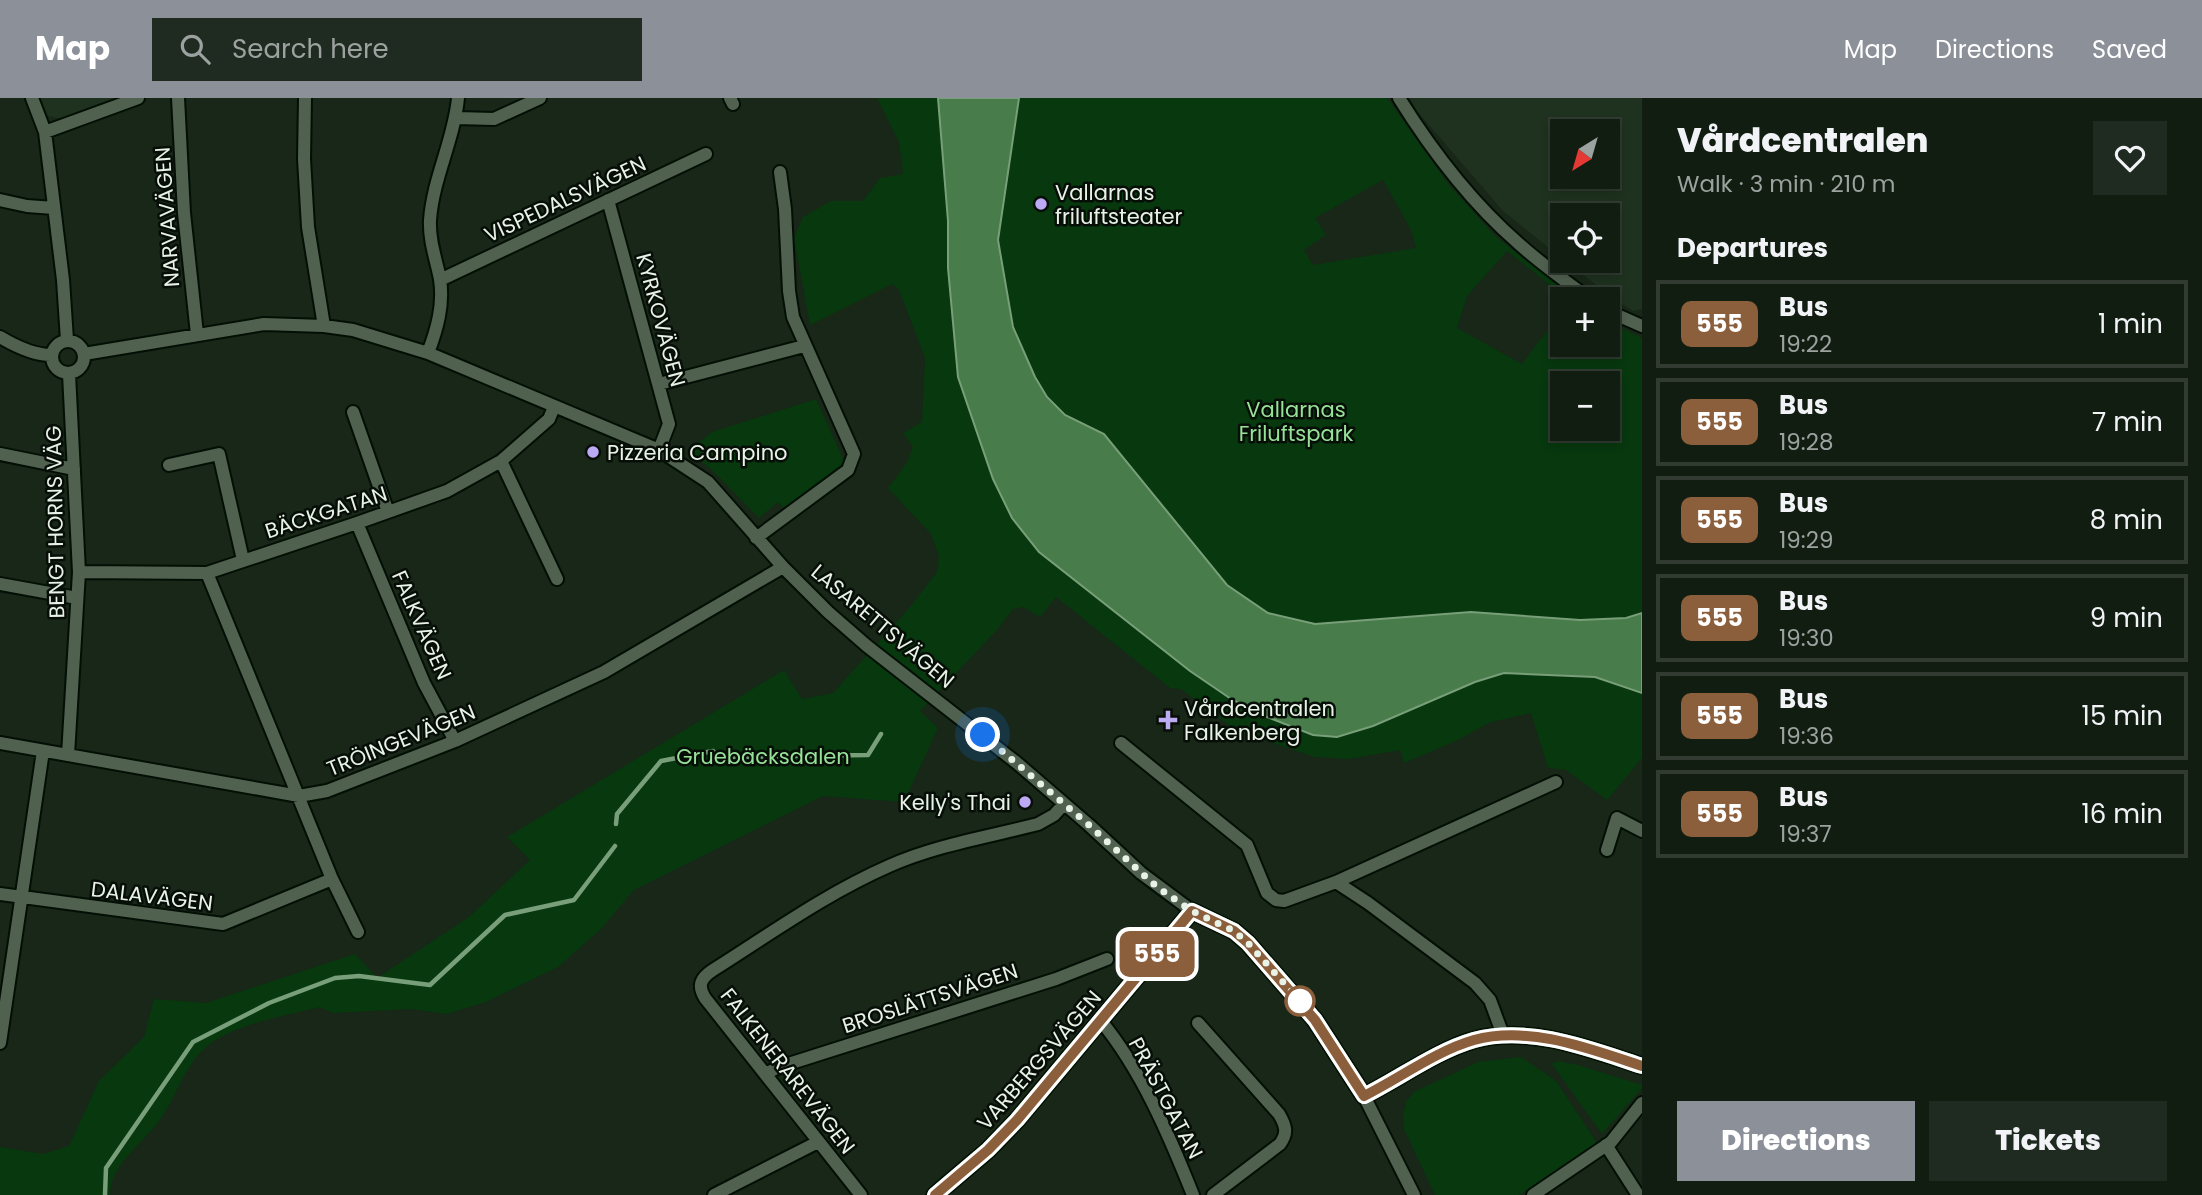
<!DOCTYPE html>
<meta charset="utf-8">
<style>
body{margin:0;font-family:Poppins,sans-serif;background:#1f2a20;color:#f1f3f6;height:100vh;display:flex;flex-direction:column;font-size:26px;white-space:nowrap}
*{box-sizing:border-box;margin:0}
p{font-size:23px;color:#9ca29f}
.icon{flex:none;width:38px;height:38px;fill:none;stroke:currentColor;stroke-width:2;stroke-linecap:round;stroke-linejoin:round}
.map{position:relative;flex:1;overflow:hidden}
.drawer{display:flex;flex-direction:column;background:#121d12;width:560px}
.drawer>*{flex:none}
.badge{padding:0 14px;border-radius:10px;font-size:24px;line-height:46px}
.needle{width:46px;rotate:217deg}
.tools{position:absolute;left:1550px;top:21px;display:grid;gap:14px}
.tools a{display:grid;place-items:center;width:70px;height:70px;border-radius:0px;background:#121d12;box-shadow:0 4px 10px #0003,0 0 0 2px #313b32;font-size:35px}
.you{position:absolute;width:35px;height:35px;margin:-18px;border:5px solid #fff;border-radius:50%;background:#1a73e8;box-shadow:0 0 0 10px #1a73e833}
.map>.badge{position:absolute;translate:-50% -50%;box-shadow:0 0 0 4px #fff}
h2{padding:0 35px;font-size:26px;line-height:63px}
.round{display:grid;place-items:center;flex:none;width:74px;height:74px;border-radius:0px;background:#1f2a20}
.headline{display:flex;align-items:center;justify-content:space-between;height:119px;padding:0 35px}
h1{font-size:33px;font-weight:800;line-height:52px}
.cta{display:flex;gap:14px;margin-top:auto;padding:14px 35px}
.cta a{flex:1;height:80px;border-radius:0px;background:#8c9099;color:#fff;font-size:28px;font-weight:800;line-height:80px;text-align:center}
.cta a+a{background:#1f2a20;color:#f1f3f6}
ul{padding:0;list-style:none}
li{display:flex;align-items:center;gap:21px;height:88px;margin:0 14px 10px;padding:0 21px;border:4px solid #313b32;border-radius:0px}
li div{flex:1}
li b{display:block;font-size:26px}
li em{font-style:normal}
li .badge{min-width:77px;font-weight:700;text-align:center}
header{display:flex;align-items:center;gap:42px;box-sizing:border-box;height:98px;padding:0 35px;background:#8c9099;color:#fff}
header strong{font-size:33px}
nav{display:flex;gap:38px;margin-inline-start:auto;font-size:24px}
.search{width:490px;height:63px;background:#1f2a20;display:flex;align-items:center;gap:18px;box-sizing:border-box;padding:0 24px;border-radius:0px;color:#9ca29f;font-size:26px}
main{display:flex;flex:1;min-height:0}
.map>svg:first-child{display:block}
</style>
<header>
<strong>Map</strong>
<div class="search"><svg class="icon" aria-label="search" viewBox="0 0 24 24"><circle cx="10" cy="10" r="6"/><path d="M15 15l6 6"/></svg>Search here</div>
<nav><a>Map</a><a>Directions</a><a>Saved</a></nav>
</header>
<main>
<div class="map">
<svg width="1642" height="1097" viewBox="0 0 1642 1097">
<rect width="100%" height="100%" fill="#182718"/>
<path fill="#1e321f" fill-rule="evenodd" d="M 40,0 L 127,0 L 63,21 L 48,18 Z
M 1410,0 L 1642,0 L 1642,211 L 1633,213 L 1620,205 L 1565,163 L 1608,163 L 1608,117 L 1563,117 L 1563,161 L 1503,113 L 1416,12 ZM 1563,33 L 1608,33 L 1608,79 L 1563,79 Z"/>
<path fill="#07380e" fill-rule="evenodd" d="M 877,0 L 938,0 L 948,123 L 948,170 L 958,279 L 1011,420 L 1039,454 L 1190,573 L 1231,601 L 1257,615 L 1282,626 L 1373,628 L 1475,584 L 1504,575 L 1595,579 L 1642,595 L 1642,660 L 1607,702 L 1566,672 L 1548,670 L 1531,615 L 1491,624 L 1458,642 L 1404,665 L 1400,652 L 1349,661 L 1314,659 L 1235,632 L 1181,591 L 1170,590 L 1056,499 L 1040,519 L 1023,509 L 1013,511 L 997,532 L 920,613 L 938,630 L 904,704 L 823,698 L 634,792 L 601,831 L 558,869 L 486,904 L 447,916 L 411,911 L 333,915 L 320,909 C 285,918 226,927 201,954 C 181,975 174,1005 156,1027 C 140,1047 110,1069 110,1097 L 0,1097 L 0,1049 L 43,1056 L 69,1048 L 99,983 L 144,939 L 154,901 L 206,905 L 355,856 L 377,880 L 469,819 L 530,762 L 507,739 L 784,572 L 802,601 L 833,595 L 910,509 L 937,474 L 939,458 L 931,436 L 888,390 L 907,364 L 913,349 L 903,335 L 922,324 L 925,260 L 899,192 L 892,186 L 810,227 L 794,140 L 803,119 L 831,103 L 863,103 L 880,80 L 903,76 L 899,44 Z
M 1019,0 L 1387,0 L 1449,87 L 1495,138 L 1575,201 L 1568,201 L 1507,153 L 1467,198 L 1457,230 L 1522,266 L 1563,212 L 1563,247 L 1608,247 L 1608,224 L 1642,240 L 1642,515 L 1626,520 L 1580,522 L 1471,514 L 1315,526 L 1268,515 L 1227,487 L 1104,336 L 1065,317 L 1047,299 L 1035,279 L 1013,229 L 998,142 ZM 1383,82 L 1411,132 L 1416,150 L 1313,167 L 1304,152 L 1326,137 L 1315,120 ZM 1563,285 L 1608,285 L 1608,331 L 1563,331 Z
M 816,301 L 845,365 L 839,374 L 786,413 L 778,404 L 759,420 L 713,373 L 688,353 L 712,334 Z
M 1521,959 L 1556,983 L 1597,1045 L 1519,1097 L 1435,1097 L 1404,1031 L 1403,1017 L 1406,1004 L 1414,994 L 1478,964 Z
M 1557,963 L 1578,967 L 1642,987 L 1642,990 L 1602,1036 L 1552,966 Z"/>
<path fill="#487c4a" stroke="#789f79" stroke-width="2" d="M 938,0 L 1019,0 L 998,142 L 1013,229 L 1035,279 L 1047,299 L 1065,317 L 1104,336 L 1227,487 L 1268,515 L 1315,526 L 1471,514 L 1580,522 L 1626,520 L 1642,515 L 1642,595 L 1595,579 L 1504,575 L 1475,584 L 1373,628 L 1337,639 L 1313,637 L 1257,615 L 1231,601 L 1190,573 L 1039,454 L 1012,420 L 993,381 L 958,279 L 948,170 L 948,123 Z"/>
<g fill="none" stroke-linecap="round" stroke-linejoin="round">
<path stroke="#789f79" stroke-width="4.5" d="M 616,726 L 617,716 L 661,663 L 713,653 L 718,659 L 868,657 L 881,636
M 105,1097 L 106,1070 L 193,944 L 269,905 L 335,880 L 359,878 L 430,887 L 505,817 L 574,802 L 615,748"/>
<defs>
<path id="minor" d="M 32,0 L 45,34 L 63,182 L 67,242
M 178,0 L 184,115 L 197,236
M 305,0 L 304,61 L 308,129 L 324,228
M 730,0 L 733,6
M 1399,0 C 1432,53 1470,103 1518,145 C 1540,165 1565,183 1590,201
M 456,20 L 494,21 L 540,0
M 45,34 L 138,0
M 0,102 L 27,108 L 54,110
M 608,102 L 669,326 L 659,352
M 440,182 L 706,56
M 1608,213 L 1642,228
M 0,239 C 15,248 33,257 51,257
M52 259a16 16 0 1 1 32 0a16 16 0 1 1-32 0Z
M 428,255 C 437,231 444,207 440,181 C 436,161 429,143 430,122 C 433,80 454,42 458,0
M 84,256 L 264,226 L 324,228 L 353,232 L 428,255 L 659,352 L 708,384 L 783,469 L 828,514 L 867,548 L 1017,665 L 1089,727 L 1141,775 L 1192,813
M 659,286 L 804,248
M 353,314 L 388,414
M 0,356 L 74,371
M 501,363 L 557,481
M 169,367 L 219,356 L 243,462
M 357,425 L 424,585 L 455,643
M 756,440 L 848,372 L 854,356 L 793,219 L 789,193 L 785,111 L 780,74
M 79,474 L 207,475 L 357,425 L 447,393 L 501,363 L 549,321 L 554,309
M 207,475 L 332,781 L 358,834
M 0,486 L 77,500
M 0,645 L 299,698 L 327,693 L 455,643 L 604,574 L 783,469
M 1121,645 L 1247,747 L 1267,795 L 1276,802 L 1284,803 L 1336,784 L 1556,684
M 68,657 L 79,474 L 69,276
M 1607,752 L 1617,720 L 1642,733
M 1336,784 L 1368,805 L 1475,885 L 1490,902 L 1503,937
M 0,796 L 223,826 L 332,781
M 1101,923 C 1142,973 1169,1037 1193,1097
M 1198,925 L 1279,1016 C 1286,1028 1288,1035 1280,1046 L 1213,1097
M 0,945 L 43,653
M 765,976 L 779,969 L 1056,881 L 1107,861
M 1364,998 L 1414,1097
M 1606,1047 L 1638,1097
M 714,1097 L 818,1044
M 861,1097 L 705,900 C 697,887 701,880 713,872 C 770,836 827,795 889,768 C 936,747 988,739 1038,726 L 1054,717 L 1064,706
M 1533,1097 L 1611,1044 L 1642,1005"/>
<path id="major" d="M 935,1097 L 988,1052 L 1017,1022 L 1192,813 L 1234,833 L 1248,845 L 1315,922 L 1364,998 C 1400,980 1436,953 1474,942 C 1530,927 1590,951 1642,968"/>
</defs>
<use href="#minor" stroke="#030f04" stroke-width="16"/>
<use href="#major" stroke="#030f04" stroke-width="19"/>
<use href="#minor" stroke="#506150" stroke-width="12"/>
<use href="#major" stroke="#679369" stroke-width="16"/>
</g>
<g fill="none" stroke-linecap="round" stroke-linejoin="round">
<defs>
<path id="line" d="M 935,1097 L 988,1052 L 1017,1022 L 1192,813 L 1234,833 L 1248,845 L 1315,922 L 1364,998 C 1400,980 1436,953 1474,942 C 1530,927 1590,951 1642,968"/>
</defs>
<use href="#line" stroke="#fff" stroke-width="16"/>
<use href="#line" stroke="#8b5e3c" stroke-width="10"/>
<path stroke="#e8f2e7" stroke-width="7" stroke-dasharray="0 12.6" d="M 983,637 L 1089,727 L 1157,789 L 1192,813 L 1234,833 L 1248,845 L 1300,903"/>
</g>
<g fill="#bcaaf5" stroke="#070e07" stroke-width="2.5">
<circle cx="1041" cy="106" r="7"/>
<circle cx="593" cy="354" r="7"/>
<path d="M1164.5 611.5h7v7h7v7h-7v7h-7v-7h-7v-7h7z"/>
<circle cx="1025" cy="704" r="7"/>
</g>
<circle fill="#fff" stroke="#8b5e3c" stroke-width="3.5" cx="1300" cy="903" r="14"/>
<g text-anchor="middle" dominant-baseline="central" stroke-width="5" stroke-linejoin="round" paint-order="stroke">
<g font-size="21" fill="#e8f2e7" stroke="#070e07" text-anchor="start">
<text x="1055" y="94">Vallarnas<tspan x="1055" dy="24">friluftsteater</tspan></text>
<text x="607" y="354">Pizzeria Campino</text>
<text x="1184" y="610">Vårdcentralen<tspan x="1184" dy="24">Falkenberg</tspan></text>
<text x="1011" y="704" text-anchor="end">Kelly's Thai</text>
</g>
<g font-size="21" fill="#e8f2e7" stroke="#070e07">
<text transform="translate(565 101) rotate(-25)">VISPEDALSVÄGEN</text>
<text transform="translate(167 119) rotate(-94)">NARVAVÄGEN</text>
<text transform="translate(661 222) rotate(75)">KYRKOVÄGEN</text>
<text transform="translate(326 414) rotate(-18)">BÄCKGATAN</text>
<text transform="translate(55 424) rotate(-91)">BENGT HORNS VÄG</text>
<text transform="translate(422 527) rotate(66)">FALKVÄGEN</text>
<text transform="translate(883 528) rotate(40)">LASARETTSVÄGEN</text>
<text transform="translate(401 642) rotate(-22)">TRÖINGEVÄGEN</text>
<text transform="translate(152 798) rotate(7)">DALAVÄGEN</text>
<text transform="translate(930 900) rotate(-18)">BROSLÄTTSVÄGEN</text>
<text transform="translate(1039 962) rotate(-49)">VARBERGSVÄGEN</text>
<text transform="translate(788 973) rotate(52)">FALKENERAREVÄGEN</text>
<text transform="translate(1166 1000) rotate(62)">PRÄSTGATAN</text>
</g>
<g font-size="21" fill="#97e299" stroke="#070e07">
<text x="1296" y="311">Vallarnas<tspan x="1296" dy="24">Friluftspark</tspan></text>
<text x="763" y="658">Gruebäcksdalen</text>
</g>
</g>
</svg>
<div class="tools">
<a><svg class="needle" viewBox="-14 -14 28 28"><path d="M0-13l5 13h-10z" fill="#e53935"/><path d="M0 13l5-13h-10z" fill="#9ca29f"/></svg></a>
<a><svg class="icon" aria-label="locate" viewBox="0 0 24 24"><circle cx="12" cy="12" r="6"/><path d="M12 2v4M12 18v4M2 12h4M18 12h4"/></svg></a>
<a>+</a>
<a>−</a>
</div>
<div class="you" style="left:983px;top:637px"></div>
<b class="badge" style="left:1157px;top:856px;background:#8b5e3c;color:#fff">555</b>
</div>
<section class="drawer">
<div class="headline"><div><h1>Vårdcentralen</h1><p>Walk · 3 min · 210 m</p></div><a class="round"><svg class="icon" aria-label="heart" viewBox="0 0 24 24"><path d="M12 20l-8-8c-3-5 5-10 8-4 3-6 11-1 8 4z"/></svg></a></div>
<h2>Departures</h2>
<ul>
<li><span class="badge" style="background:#8b5e3c;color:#fff">555</span><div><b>Bus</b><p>19:22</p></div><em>1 min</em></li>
<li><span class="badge" style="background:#8b5e3c;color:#fff">555</span><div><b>Bus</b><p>19:28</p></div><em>7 min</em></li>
<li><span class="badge" style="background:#8b5e3c;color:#fff">555</span><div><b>Bus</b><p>19:29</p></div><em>8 min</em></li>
<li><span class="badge" style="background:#8b5e3c;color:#fff">555</span><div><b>Bus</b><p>19:30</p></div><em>9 min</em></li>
<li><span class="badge" style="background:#8b5e3c;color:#fff">555</span><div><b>Bus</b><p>19:36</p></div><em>15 min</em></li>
<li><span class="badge" style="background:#8b5e3c;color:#fff">555</span><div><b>Bus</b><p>19:37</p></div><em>16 min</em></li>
</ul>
<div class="cta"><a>Directions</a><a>Tickets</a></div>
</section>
</main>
